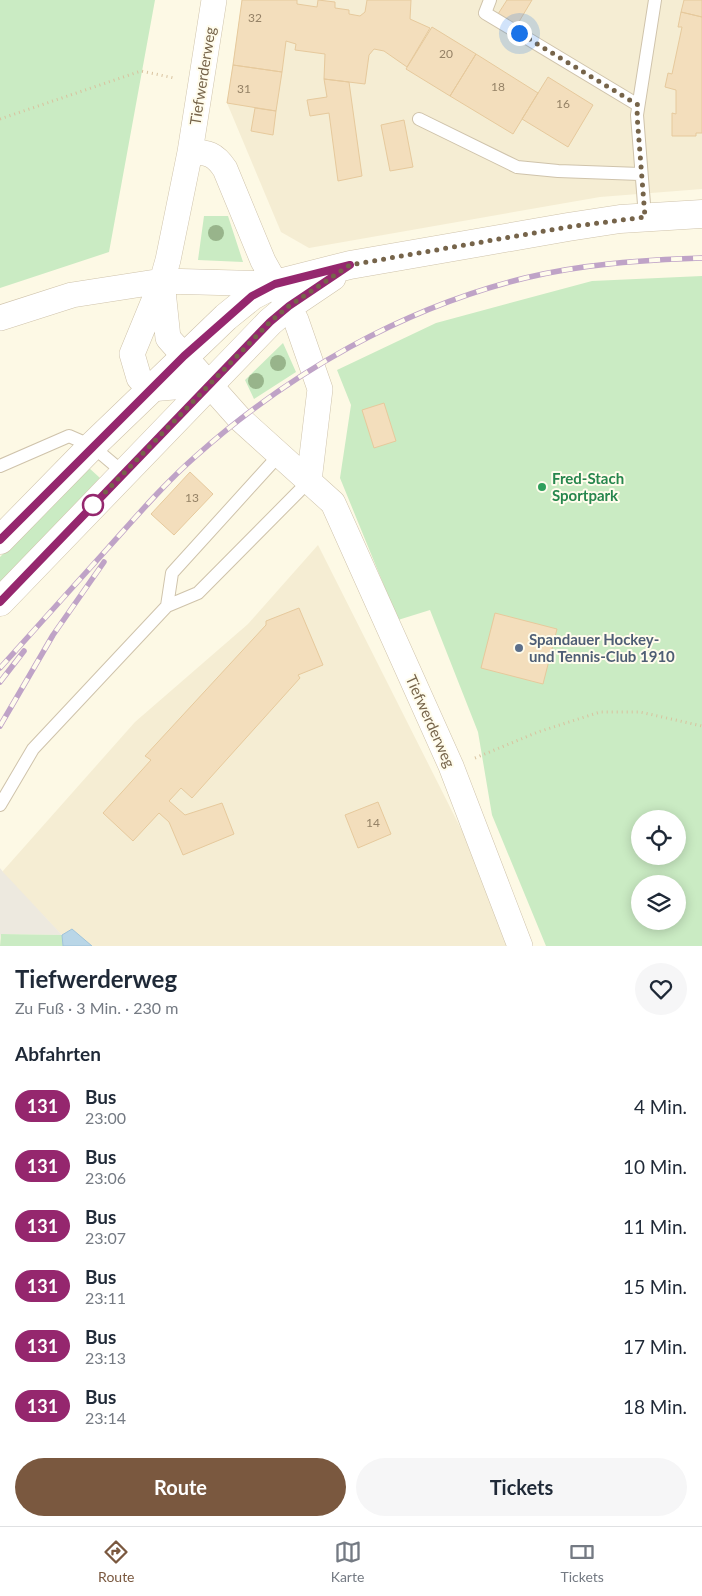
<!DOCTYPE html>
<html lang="de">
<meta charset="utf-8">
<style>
body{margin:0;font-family:Lato,sans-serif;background:#f6f6f7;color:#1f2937;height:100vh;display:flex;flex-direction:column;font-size:19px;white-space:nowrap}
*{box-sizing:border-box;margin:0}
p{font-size:16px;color:#747a83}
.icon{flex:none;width:28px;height:28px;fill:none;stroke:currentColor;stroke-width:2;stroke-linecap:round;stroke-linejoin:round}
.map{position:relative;height:946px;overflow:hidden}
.side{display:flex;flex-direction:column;background:#fff;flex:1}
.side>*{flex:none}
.badge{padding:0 10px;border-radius:16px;font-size:18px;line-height:32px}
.tools{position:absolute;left:631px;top:810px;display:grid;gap:10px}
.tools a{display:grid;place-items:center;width:55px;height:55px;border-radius:50%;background:#fff;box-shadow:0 2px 12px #0003;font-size:25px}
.you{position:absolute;width:25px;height:25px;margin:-12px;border:4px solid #fff;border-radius:50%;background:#1a73e8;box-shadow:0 0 0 8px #1a73e833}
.map>.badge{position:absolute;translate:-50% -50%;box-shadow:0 0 0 2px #fff}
h2{padding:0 15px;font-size:19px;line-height:45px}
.round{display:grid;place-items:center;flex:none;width:52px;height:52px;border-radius:26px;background:#f6f6f7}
.headline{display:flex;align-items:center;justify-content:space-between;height:85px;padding:0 15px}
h1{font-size:24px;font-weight:700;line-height:38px}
.button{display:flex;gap:10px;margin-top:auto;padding:10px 15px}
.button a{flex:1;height:58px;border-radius:30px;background:#7a583f;color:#fff;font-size:20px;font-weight:700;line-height:58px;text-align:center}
.button a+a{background:#f6f6f7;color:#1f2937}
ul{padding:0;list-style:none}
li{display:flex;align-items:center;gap:15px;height:60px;padding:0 15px}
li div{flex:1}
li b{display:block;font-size:19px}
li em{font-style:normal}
li .badge{min-width:55px;font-weight:700;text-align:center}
.menu{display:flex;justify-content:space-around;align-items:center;height:70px;border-top:1px solid #e0e1e3;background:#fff;font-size:14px;color:#747a83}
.menu a{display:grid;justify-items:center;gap:2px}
.menu .selected{color:#7a583f}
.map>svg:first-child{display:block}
</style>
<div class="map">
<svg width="702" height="946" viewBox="0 0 702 946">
<rect width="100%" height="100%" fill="#fdf9e5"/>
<path fill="#f5edd3" d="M 242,0 L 702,0 L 702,189 L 600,197 L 309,248 L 281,232 L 227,103 Z
M 318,545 L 520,946 L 92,946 L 72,929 L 62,935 L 2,872 L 135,722 L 248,624 Z"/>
<path fill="#ede9df" d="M 0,868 L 3,872 L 62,935 L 1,934 L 0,938 Z"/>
<path fill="#caebc3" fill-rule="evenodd" d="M 0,0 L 155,0 L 109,252 L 0,288 Z
M 204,216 L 228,216 L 243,262 L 198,260 Z
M 702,276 L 702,946 L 546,946 L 492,815 L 478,732 L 430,610 L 398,620 L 340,478 L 351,405 L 337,370 L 436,323 L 592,281 ZM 640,819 L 678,819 L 678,856 L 640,856 ZM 640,884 L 678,884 L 678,921 L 640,921 Z
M 283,343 L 296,372 L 254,399 L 245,380 Z
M 88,467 L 100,478 L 0,582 L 0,557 Z
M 1,934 L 62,935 L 63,946 L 0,946 Z"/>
<path fill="#b9d6e7" stroke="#9fc3d9" d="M 72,929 L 92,946 L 63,946 L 62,935 Z"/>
<path fill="#f3debc" stroke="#e6c99c" d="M 242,0 L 297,0 L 297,4 L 317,7 L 318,0 L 335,2 L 335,8 L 349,10 L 349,14 L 360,16 L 365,12 L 367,0 L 411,0 L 410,19 L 430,28 L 407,67 L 384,51 L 374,49 L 369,55 L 365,84 L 324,79 L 325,54 L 295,50 L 296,44 L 286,41 L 282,72 L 233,65 Z
M 507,0 L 532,0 L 517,25 L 498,14 Z
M 684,0 L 702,0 L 702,17 L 681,12 Z
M 681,12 L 702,17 L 702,133 L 696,133 L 696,136 L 672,136 L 672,113 L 676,114 L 676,90 L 665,87 L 668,73 L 672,74 L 682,27 L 678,27 Z
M 432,27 L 476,54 L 450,96 L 406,69 Z
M 476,54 L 538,93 L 513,134 L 450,96 Z
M 233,65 L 282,72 L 276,111 L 227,103 Z
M 548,77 L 593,105 L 568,147 L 522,119 Z
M 324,79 L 349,82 L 362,176 L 338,181 L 329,113 L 310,116 L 307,100 L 327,97 Z
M 255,108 L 276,111 L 273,135 L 251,131 Z
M 404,120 L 413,167 L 390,171 L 381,125 Z
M 384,403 L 396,441 L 374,448 L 362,410 Z
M 190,472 L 213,494 L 174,535 L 151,514 Z
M 299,608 L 323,665 L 298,675 L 300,678 L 192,798 L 181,788 L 169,801 L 185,815 L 222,803 L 234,834 L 183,855 L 169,822 L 159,813 L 133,841 L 103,813 L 151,760 L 145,756 L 266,625 L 266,621 Z
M 495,613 L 557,629 L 543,684 L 481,668 Z
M 378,802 L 391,834 L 358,848 L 345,815 Z"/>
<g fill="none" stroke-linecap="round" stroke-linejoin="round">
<defs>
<path id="service" d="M 490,0 L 485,13 L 638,105
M 419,119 L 517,167 L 558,171 L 640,174
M 645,217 L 637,115 L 655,0
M 0,466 L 69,436 L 92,446 L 124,473
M 167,606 L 172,573 L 280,454
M 0,805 L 33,749 L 167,606 L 198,593 L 309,481"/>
<path id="minor" d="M 190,152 C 208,152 215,154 225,169 L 263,261 L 296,320 L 320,389 L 309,481
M 162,281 L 168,338 L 240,419 L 333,503 L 451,766 L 520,946
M 0,318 L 72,295 L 162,281 L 275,284
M 209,384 L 150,389 L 139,378 L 132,354 L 162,281 L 168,260 L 190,152 L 214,0"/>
<path id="tertiary" d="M 0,540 L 92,446 L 226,317 L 252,296 L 275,284 L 350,265 L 568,227 L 620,219 L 702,214
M 0,602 L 270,322 L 289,306 L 332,277"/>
</defs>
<use href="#service" stroke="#cfc3ab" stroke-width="14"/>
<use href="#minor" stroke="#cfc3ab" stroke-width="26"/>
<use href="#tertiary" stroke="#cfc3ab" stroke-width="29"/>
<path stroke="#d8c29f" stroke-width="3" stroke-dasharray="1 4" stroke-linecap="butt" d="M 0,119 L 141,71 L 174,78
M 475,758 L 538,732 L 600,712 L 640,712 L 702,726"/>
<use href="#service" stroke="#fff" stroke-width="12"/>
<use href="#minor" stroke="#fff" stroke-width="25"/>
<use href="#tertiary" stroke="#fff" stroke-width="28"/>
<defs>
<path id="rail" d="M 0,668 C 36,628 72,588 108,548 C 136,517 164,484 196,456 C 289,373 403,308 525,278 C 583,264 643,260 702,258
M 0,682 L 24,651
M 0,726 L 53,635 L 104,562"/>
</defs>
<use href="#rail" stroke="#bfa3c7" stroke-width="5.5"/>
<use href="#rail" stroke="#fffcec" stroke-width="4" stroke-dasharray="11" stroke-linecap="butt"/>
</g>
<g fill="#98b48b">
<circle cx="216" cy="233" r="8"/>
<circle cx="278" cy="363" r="8"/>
<circle cx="256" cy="381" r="8"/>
</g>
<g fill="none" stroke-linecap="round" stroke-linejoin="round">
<defs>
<path id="line" d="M 0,540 L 184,356 L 252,296 L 275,284 L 350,265 L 289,306 L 270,322 L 0,602"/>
</defs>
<use href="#line" stroke="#fff" stroke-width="11"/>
<use href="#line" stroke="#95276e" stroke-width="8"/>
<path stroke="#76644a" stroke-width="5" stroke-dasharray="0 9" d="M 93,505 L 270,322 L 289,306 L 350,265 L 568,227 L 645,217 L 637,115 L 638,105 L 519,33"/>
</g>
<circle fill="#2e9e5b" stroke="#fffcec" stroke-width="2" cx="542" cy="487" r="5"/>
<circle fill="#fff" stroke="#95276e" stroke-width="2.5" cx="93" cy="505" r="10"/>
<circle fill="#5c6f8a" stroke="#fffcec" stroke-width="2" cx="519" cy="648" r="5"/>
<g text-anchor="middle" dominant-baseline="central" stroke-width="4" stroke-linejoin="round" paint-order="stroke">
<g font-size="12" fill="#958266">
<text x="255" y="17">32</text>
<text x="446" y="53">20</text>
<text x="498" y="86">18</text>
<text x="244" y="88">31</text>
<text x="563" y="103">16</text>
<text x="192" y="497">13</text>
<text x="373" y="822">14</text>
</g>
<g font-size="15" fill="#76644a" stroke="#fffcec">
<text transform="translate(202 76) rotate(-81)">Tiefwerderweg</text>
<text transform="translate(431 721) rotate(66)">Tiefwerderweg</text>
</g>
<g font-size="15" font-weight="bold" fill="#27864d" stroke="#fffcec" text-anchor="start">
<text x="552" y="478">Fred-Stach<tspan x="552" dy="17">Sportpark</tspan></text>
</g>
<g font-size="15" font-weight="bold" fill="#4e5e75" stroke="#fffcec" text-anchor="start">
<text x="529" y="639">Spandauer Hockey-<tspan x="529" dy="17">und Tennis-Club 1910</tspan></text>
</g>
</g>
</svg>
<div class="tools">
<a><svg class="icon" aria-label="locate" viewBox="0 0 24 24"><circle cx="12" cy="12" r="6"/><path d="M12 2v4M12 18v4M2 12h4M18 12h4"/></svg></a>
<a><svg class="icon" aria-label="layers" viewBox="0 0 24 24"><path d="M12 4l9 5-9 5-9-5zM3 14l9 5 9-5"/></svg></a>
</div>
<div class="you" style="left:519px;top:33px"></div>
</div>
<section class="side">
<div class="headline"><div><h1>Tiefwerderweg</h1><p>Zu Fuß · 3 Min. · 230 m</p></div><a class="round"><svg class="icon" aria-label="heart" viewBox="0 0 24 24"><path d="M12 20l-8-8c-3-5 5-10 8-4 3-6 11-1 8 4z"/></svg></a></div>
<h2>Abfahrten</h2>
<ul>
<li><span class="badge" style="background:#95276e;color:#fff">131</span><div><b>Bus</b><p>23:00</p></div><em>4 Min.</em></li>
<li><span class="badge" style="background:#95276e;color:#fff">131</span><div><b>Bus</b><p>23:06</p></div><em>10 Min.</em></li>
<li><span class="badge" style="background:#95276e;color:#fff">131</span><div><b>Bus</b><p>23:07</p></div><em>11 Min.</em></li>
<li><span class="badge" style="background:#95276e;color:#fff">131</span><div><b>Bus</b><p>23:11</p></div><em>15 Min.</em></li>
<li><span class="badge" style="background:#95276e;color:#fff">131</span><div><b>Bus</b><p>23:13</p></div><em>17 Min.</em></li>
<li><span class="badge" style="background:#95276e;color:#fff">131</span><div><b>Bus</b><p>23:14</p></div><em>18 Min.</em></li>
</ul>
<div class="button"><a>Route</a><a>Tickets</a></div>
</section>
<nav class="menu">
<a class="selected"><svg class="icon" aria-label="directions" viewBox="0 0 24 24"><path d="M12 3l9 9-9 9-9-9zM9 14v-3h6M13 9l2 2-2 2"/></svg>Route</a>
<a><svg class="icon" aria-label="map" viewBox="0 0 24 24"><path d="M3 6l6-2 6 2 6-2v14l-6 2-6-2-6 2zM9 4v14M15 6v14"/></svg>Karte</a>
<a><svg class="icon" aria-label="tickets" viewBox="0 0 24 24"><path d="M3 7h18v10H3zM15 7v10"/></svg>Tickets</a>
</nav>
